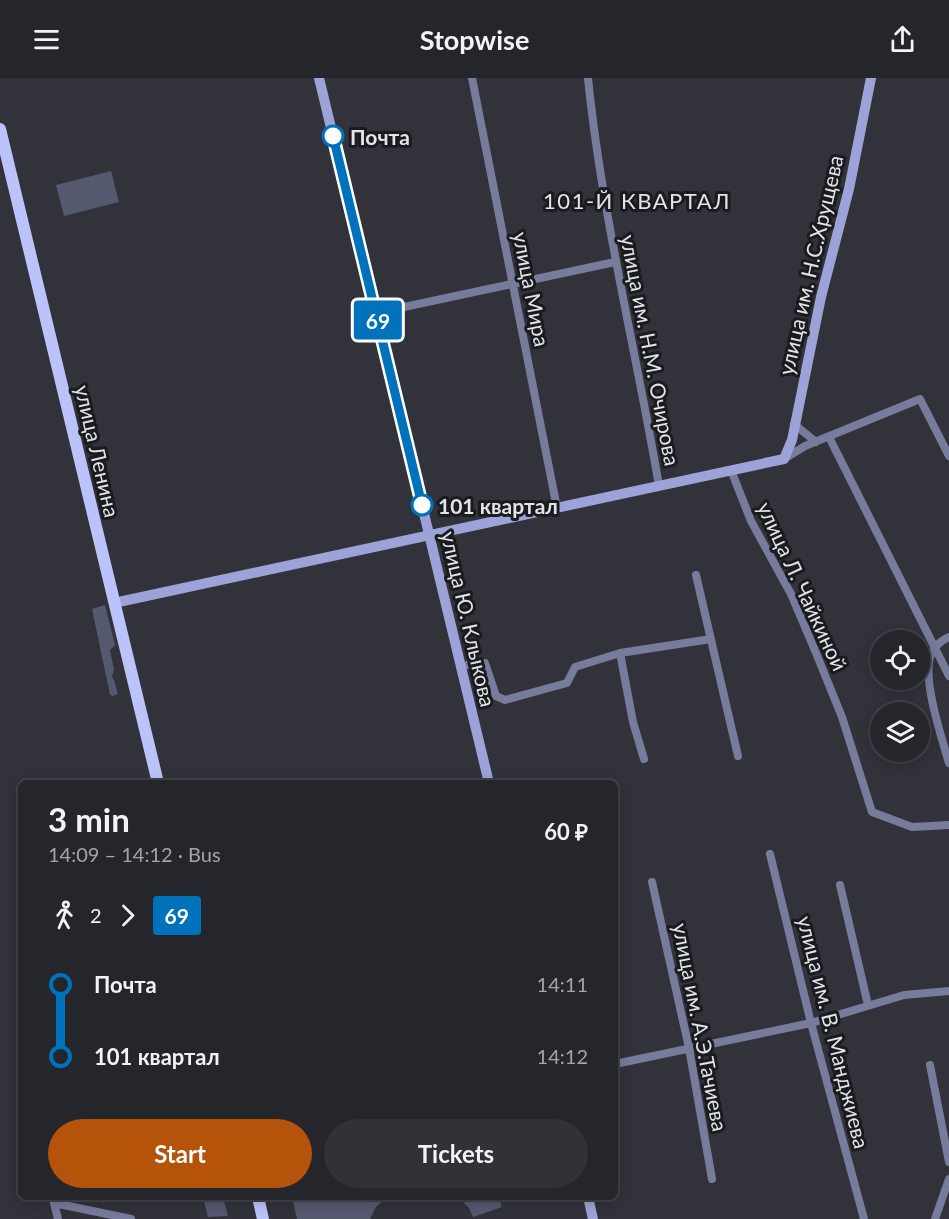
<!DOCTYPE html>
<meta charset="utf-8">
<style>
body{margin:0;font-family:Lato,sans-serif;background:#313238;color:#f1f3f6;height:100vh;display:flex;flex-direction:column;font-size:22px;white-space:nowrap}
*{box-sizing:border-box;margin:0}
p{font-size:20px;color:#a3a5a9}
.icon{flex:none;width:33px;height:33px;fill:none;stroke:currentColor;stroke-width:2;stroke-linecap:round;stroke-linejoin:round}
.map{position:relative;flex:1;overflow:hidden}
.details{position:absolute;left:18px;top:702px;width:600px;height:420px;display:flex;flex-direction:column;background:#25262c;border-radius:9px;box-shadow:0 3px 15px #0003,0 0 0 2px #424348}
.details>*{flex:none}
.badge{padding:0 12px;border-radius:4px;font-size:21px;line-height:39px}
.controls{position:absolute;left:870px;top:552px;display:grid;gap:12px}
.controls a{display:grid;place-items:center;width:60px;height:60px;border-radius:50%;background:#25262c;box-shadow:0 3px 15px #0003,0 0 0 2px #424348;font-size:30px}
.map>.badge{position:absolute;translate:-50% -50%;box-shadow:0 0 0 3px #fff}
.legs{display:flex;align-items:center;gap:9px;height:66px;padding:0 30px;font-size:20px}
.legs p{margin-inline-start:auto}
.head{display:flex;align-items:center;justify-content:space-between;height:102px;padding:0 30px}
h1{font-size:33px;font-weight:700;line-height:45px}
.primary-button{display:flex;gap:12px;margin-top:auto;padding:12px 30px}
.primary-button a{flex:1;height:69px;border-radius:36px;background:#b45309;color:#fff;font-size:24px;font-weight:700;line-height:69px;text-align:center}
.primary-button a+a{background:#313238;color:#f1f3f6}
ul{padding:0 30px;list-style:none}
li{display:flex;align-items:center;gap:21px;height:72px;font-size:22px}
li i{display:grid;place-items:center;width:9px;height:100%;margin:0 8px;background:currentColor}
li i::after{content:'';width:15px;height:15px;margin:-8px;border:4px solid;border-radius:50%;background:#25262c}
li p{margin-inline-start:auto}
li:first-child i{background:linear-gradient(#0000 50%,currentColor 0)}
li:last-child i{background:linear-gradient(currentColor 50%,#0000 0)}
header{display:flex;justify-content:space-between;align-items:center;height:78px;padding:0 30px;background:#25262c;font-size:27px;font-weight:700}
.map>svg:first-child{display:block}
</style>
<header><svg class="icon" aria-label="menu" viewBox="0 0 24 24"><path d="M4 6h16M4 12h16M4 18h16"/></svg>Stopwise<svg class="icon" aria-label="share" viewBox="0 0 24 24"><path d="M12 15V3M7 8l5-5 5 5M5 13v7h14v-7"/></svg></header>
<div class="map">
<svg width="949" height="1141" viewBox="0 0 949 1141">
<rect width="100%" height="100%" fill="#31323a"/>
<path fill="#555970" d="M 111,93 L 119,124 L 64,138 L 56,107 Z
M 105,527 L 115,567 L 110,572 L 114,591 L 112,599 L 114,602 L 118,616 L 113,618 L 110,617 L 92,531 Z
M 203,1119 L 223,1119 L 228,1138 L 208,1139 Z
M 292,1119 L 387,1119 L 376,1129 L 370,1141 L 297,1141 Z
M 458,1119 L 498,1119 L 502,1129 L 473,1139 L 469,1130 Z"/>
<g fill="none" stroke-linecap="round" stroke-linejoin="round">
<path stroke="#777b9c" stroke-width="8" d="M 472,0 L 557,430
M 588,0 C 602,138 636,272 659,408
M 376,235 L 615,184
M 794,346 L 816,364
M 829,359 L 949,598
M 784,381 L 805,368 L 920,321 L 949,378
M 731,392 L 751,443 L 791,516 L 816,575 L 842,639 L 872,734 L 912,749 L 949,747
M 696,497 L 738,678
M 949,559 C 942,562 936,567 932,574 C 920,596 942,661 949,685
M 620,575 L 633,644 L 644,681
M 460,588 L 485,585 L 496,618 L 505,622 L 567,605 L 575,589 L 620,575 L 711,561
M 770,776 L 811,945 L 864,1141
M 652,804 L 689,970 L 712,1101
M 840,807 L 868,927
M 615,986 L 811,945 L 904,917 L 949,913
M 930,987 L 949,1084
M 58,1141 L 54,1125 L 131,1141
M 935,1141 L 949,1101"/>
<path stroke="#9da3d8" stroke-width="10" d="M 319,0 L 489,705
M 114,525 L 784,381 L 792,362 L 821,219 L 849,111 L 871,0
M 588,1119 L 593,1141"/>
<path stroke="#bcc3fa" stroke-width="12" d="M 0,51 L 158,705
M 258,1119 L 263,1141"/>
</g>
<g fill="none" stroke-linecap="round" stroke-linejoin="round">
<defs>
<path id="line-1" d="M 333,58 L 422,427"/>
</defs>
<use href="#line-1" stroke="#fff" stroke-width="14"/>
<use href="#line-1" stroke="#0072bc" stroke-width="9"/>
</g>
<g fill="#fff" stroke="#0072bc" stroke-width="3">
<circle cx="333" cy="58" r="10"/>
<circle cx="422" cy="427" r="10"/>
</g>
<g text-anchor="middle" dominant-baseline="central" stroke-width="6" stroke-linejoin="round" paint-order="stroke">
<g font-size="21" font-weight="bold" fill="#e3e4e9" stroke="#1a1b1e" text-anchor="start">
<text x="350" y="58">Почта</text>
<text x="438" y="427">101 квартал</text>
</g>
<g font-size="21" fill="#e3e4e9" stroke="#1a1b1e">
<text transform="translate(810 187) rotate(-77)">улица им. Н.С.Хрущева</text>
<text transform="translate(532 211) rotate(79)">улица Мира</text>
<text transform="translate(651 272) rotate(79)">улица им. Н.М. Очирова</text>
<text transform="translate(98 373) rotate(77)">улица Ленина</text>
<text transform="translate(803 508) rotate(65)">улица Л. Чайкиной</text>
<text transform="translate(469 541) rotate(77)">улица Ю. Клыкова</text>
<text transform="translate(701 949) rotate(79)">улица им. А.Э.Тачиева</text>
<text transform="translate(834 954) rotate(76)">улица им. В. Манджиева</text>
</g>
<g font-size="22" letter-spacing="1.5" fill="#e3e4e9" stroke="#1a1b1e">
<text x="637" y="122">101-Й КВАРТАЛ</text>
</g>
</g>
</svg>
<div class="controls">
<a><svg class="icon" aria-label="locate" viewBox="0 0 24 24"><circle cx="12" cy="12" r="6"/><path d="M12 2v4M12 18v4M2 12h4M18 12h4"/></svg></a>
<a><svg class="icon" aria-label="layers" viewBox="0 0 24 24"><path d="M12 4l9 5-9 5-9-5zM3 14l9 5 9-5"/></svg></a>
</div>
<b class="badge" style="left:378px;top:242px;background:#0072bc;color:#fff">69</b>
<section class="details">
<div class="head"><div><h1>3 min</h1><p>14:09 – 14:12 · Bus</p></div><b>60 ₽</b></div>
<div class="legs"><svg class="icon" aria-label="walk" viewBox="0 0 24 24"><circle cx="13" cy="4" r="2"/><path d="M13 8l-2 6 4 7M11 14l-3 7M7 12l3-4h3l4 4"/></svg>2<svg class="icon" aria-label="forward" viewBox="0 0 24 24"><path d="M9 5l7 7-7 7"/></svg><b class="badge" style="background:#0072bc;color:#fff">69</b></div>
<ul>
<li><i style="color:#0072bc"></i><b>Почта</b><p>14:11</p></li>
<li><i style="color:#0072bc"></i><b>101 квартал</b><p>14:12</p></li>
</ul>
<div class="primary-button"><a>Start</a><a>Tickets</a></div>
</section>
</div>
